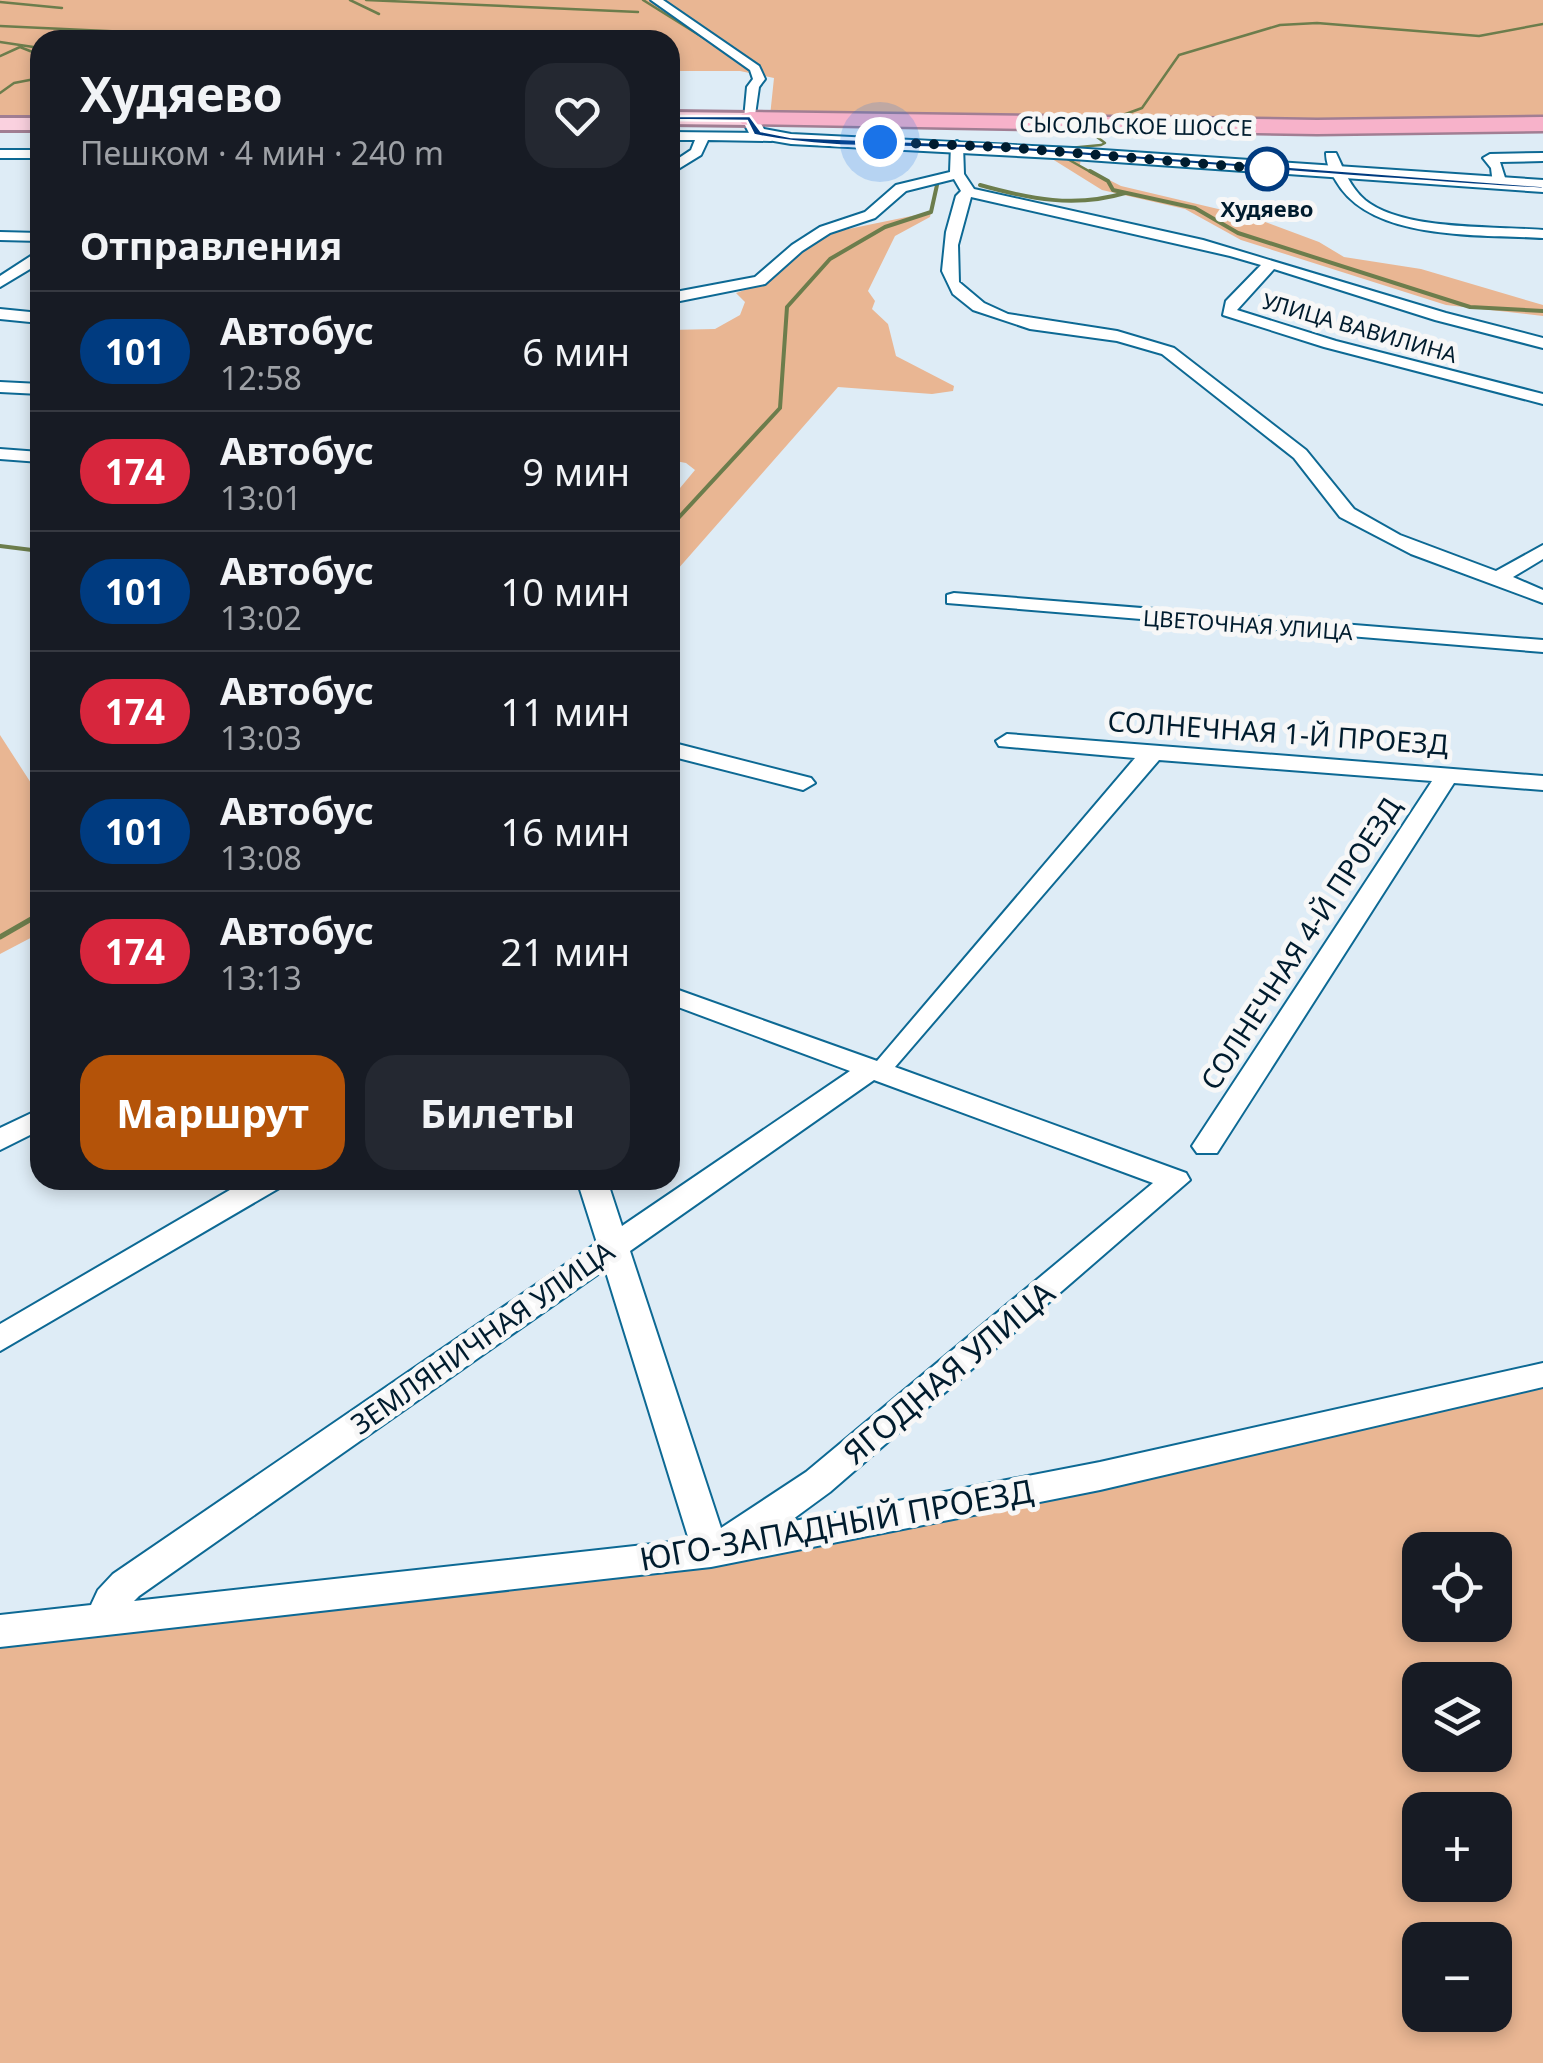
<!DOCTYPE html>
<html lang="ru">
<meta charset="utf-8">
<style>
body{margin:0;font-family:"Noto Sans",sans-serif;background:#242831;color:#f1f3f6;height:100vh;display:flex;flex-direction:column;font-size:38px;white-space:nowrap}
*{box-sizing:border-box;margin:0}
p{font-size:32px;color:#9ea1a6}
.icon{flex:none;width:55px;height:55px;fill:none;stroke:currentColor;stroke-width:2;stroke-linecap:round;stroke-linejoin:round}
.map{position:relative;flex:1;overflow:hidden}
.drawer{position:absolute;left:30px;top:30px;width:650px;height:1160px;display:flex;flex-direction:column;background:#171b24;border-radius:30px;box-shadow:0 5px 15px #0003}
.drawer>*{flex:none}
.badge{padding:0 20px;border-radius:32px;font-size:35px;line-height:65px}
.controls{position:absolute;left:1402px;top:1532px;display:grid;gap:20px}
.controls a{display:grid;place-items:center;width:110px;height:110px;border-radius:20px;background:#171b24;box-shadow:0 5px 15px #0003;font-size:50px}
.you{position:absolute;width:50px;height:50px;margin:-25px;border:8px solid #fff;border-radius:50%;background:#1a73e8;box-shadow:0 0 0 15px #1a73e833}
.map>.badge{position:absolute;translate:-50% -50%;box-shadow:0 0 0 5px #fff}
h2{padding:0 50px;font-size:38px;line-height:90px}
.round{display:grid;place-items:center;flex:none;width:105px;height:105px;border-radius:30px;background:#242831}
.headline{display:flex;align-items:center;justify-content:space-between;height:170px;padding:0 50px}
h1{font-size:48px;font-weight:700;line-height:75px}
.cta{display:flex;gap:20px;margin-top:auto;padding:20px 50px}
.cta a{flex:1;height:115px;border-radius:30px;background:#b45309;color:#fff;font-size:40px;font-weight:700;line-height:115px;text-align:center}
.cta a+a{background:#242831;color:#f1f3f6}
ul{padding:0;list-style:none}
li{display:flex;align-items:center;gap:30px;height:120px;padding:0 50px;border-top:2px solid #363941}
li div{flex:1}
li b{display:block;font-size:38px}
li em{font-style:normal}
li .badge{min-width:110px;font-weight:700;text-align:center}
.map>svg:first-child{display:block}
</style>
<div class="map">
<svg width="1543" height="2063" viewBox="0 0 1543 2063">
<rect width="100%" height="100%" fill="#deecf6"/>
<path fill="#e9b693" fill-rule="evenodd" d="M 0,0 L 1543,0 L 1543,121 L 1318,124 L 770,116 L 774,78 L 740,71 L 670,71 L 670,40 L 40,40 L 40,121 L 0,121 Z
M 1049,157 L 1081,157 L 1080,165 L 1121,186 L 1252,217 L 1319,242 L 1344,257 L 1421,269 L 1543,305 L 1543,316 L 1446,305 L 1241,240 L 1185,209 L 1102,190 Z
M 931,212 L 930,217 L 895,236 L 868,291 L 875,301 L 872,309 L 888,324 L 896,356 L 954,386 L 953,391 L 932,394 L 838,387 L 670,578 L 670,500 L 695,470 L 686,463 L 670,460 L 670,330 L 715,329 L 740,315 L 745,302 L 736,293 L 762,284 L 806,245 L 824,234 Z
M 0,735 L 40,797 L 40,933 L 0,954 Z
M 1543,1385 L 1543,2063 L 0,2063 L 0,1648 L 716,1555 ZM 1420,1550 L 1495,1550 L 1495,1625 L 1420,1625 ZM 1420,1680 L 1495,1680 L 1495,1755 L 1420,1755 ZM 1420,1810 L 1495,1810 L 1495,1885 L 1420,1885 ZM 1420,1940 L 1495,1940 L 1495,2015 L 1420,2015 Z"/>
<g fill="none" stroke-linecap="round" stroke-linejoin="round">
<path stroke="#6c7d4c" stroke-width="2.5" d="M 350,0 L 379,14
M 366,0 L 638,12
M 643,0 L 723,50
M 0,2 L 62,8
M 0,26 L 298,40
M 0,42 L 40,48
M 0,56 L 20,47 L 40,55
M 0,93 L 14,83 L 40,78
M 1112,119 L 1142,108 L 1179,55 L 1280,25 L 1317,23 L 1479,36 L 1543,24
M 1069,148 L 1101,145 L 1105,143 L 1097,137 L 1114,128
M 1064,157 L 1094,174"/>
<path stroke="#6c7d4c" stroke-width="4" d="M 1090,171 L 1108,181 L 1113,190 L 1195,208 L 1238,233 L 1470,307 L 1543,311
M 980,185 C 1030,199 1075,208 1125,193
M 670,527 L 780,408 L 787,307 L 830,259 L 885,227 L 931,212 L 937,185
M 0,546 L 40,551"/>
<path stroke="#6c7d4c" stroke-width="5" d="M 0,937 L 40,914"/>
<defs>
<path id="street" d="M 651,0 L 663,0 L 759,66 L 765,79 L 759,87 L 754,122 L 744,119 L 747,87 L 753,79 L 750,70 Z
M 670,132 L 771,133 L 777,137 L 771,141 L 708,140 L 701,155 L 670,174 L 670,164 L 691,150 L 695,140 L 670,140 Z
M 957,141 L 963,145 L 964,174 L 974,189 L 1203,240 L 1446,313 L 1543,338 L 1543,348 L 1435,320 L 1274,269 L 1237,310 L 1336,341 L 1543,394 L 1543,404 L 1324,347 L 1223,315 L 1226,301 L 1261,265 L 1230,256 L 971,197 L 958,245 L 959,282 L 984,303 L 1008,314 L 1117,331 L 1174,348 L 1306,450 L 1354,509 L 1400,535 L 1496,571 L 1543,545 L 1543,559 L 1513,577 L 1543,590 L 1543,603 L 1411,554 L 1340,517 L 1294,458 L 1162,354 L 1117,341 L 1030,329 L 973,310 L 953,294 L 942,271 L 946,232 L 956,196 L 961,191 L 954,179 L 906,191 L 875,218 L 830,233 L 802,251 L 765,284 L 670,303 L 670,293 L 755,277 L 792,245 L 820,227 L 865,212 L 896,185 L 950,172 L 951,145 Z
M 0,150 L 40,150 L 40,158 L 0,158 Z
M 1326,153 L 1336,153 C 1344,170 1350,187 1365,200 C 1403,231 1495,226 1543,230 L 1543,238 C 1481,234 1371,242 1336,181 C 1330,172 1326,163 1326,153 Z
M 1543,153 L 1543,161 L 1500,162 L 1507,184 L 1500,188 L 1493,184 L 1491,168 L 1483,158 L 1490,154 Z
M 0,232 L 40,233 L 40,241 L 0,240 Z
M 40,250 L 40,263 L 0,287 L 0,276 Z
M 0,309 L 40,313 L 40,323 L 0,319 Z
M 0,382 L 40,384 L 40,394 L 0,392 Z
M 0,449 L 40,452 L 40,462 L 0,459 Z
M 954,593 L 1543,640 L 1543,652 L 947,603 L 947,595 Z
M 1007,734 L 1543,776 L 1543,790 L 1454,783 L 1217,1153 L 1197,1153 L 1192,1146 L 1432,781 L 1159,760 L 895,1067 L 1186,1173 L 1190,1180 L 830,1492 L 789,1522 L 1100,1462 L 1543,1363 L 1543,1387 L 1100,1490 L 711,1567 L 0,1647 L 0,1615 L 91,1605 L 98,1590 L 113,1574 L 597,1243 L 577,1180 L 607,1180 L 622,1226 L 850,1071 L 670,1004 L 670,987 L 877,1061 L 1135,758 L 999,746 L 996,741 ZM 874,1080 L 1153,1183 L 806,1472 L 721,1528 L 630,1251 ZM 605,1269 L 689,1540 L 134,1601 L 139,1596 Z
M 670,742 L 811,778 L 815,783 L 803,790 L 670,756 Z
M 40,1109 L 40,1130 L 0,1150 L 0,1128 Z
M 247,1180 L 285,1180 L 281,1187 L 0,1351 L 0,1324 Z"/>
<path id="secondary" d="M 750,114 L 756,115 L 764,129 L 791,134 L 1073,148 L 1543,180 L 1543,192 L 1073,159 L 791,144 L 751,137 L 742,119 Z"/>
<path id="primary" d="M 670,112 L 750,113 L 760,119 L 750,125 L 670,124 Z
M 0,118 L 40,118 L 40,130 L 0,130 Z"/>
<path id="highway" d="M 750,112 L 1317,120 L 1543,117 L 1543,131 L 1317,134 L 742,124 L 739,119 L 742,114 Z"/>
</defs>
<use href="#street" stroke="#0d6994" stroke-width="4"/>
<use href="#secondary" stroke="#0d6994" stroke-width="4"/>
<use href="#primary" stroke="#a17e93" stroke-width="6"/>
<use href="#highway" stroke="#a17e93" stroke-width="5"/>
<use href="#street" fill="#fff" fill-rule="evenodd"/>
<use href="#secondary" fill="#fff" fill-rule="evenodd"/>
<use href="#primary" fill="#fad1df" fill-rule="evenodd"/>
<use href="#highway" fill="#f7b2ca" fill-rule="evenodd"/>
</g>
<path fill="#003b80" stroke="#fff" stroke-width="2.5" d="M 670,116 L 750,116 L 761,131 L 791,137 L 1002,145 L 1543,186 L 1543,189 C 1363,178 1184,163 1004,150 C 922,144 835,152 754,135 L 747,121 L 667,120 Z"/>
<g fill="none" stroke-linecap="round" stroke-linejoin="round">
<path stroke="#001c2e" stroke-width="10" stroke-dasharray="0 18" d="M 880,142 L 1002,147 L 1267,169"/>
</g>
<circle fill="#fff" stroke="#003b80" stroke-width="5" cx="1267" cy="169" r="20"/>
<g text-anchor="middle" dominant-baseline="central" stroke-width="10" stroke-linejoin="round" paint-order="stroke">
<g font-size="22" fill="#001c2e" stroke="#f7f7f7">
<text transform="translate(1136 125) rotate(1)">СЫСОЛЬСКОЕ ШОССЕ</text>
<text transform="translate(1360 327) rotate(16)">УЛИЦА ВАВИЛИНА</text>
<text transform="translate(1248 624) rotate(4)">ЦВЕТОЧНАЯ УЛИЦА</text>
</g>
<g font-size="22" font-weight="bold" fill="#001c2e" stroke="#f7f7f7">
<text x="1267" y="208">Худяево</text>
</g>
<g font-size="28" fill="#001c2e" stroke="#f7f7f7">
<text transform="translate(1278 732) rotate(4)">СОЛНЕЧНАЯ 1-Й ПРОЕЗД</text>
<text transform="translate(1300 943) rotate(-57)">СОЛНЕЧНАЯ 4-Й ПРОЕЗД</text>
<text transform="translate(482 1337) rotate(-35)">ЗЕМЛЯНИЧНАЯ УЛИЦА</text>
</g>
<g font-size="32" fill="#001c2e" stroke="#f7f7f7">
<text transform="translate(948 1372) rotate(-40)">ЯГОДНАЯ УЛИЦА</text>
<text transform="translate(836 1524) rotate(-10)">ЮГО-ЗАПАДНЫЙ ПРОЕЗД</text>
</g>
</g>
</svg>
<div class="controls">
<a><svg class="icon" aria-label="locate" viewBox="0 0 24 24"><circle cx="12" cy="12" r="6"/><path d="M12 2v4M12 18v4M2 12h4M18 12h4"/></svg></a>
<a><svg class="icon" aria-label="layers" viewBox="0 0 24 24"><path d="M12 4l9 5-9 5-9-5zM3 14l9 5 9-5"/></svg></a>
<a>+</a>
<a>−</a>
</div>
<div class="you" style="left:880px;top:142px"></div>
<section class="drawer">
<div class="headline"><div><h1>Худяево</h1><p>Пешком · 4 мин · 240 m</p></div><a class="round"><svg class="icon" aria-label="heart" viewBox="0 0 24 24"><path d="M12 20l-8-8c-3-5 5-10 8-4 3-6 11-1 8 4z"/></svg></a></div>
<h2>Отправления</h2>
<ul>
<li><span class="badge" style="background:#003b80;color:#fff">101</span><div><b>Автобус</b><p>12:58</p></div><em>6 мин</em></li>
<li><span class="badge" style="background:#d7263d;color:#fff">174</span><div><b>Автобус</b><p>13:01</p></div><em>9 мин</em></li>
<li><span class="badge" style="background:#003b80;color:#fff">101</span><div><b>Автобус</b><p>13:02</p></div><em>10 мин</em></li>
<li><span class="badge" style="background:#d7263d;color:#fff">174</span><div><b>Автобус</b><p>13:03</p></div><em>11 мин</em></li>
<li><span class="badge" style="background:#003b80;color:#fff">101</span><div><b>Автобус</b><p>13:08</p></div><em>16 мин</em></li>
<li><span class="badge" style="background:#d7263d;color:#fff">174</span><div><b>Автобус</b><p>13:13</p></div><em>21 мин</em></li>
</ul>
<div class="cta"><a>Маршрут</a><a>Билеты</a></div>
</section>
</div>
